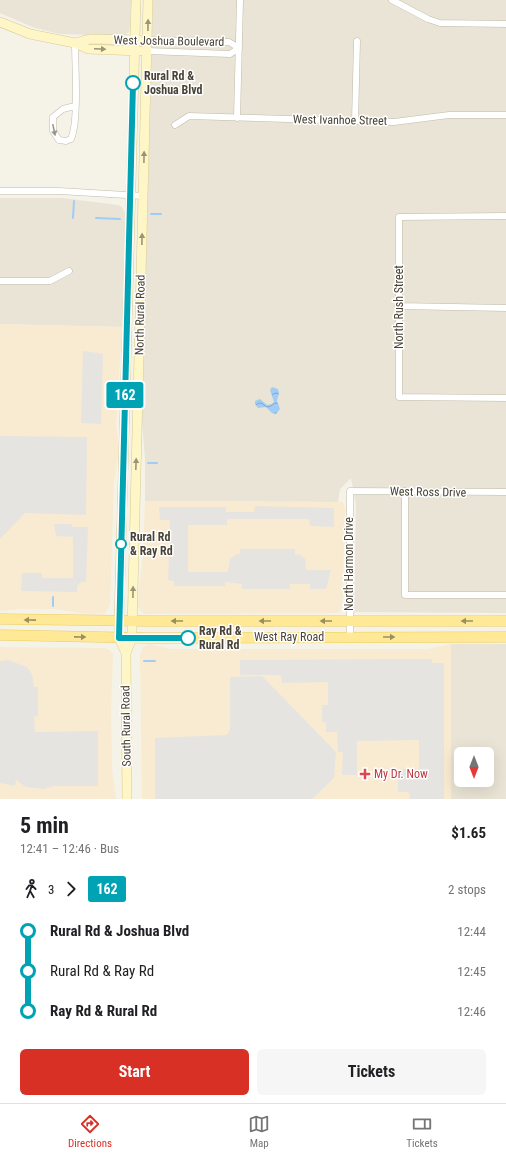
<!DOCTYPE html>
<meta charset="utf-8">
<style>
body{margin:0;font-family:"Roboto Condensed",sans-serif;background:#f6f6f6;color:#202124;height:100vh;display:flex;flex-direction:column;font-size:15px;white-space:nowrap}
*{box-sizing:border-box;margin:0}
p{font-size:13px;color:#757577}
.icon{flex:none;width:22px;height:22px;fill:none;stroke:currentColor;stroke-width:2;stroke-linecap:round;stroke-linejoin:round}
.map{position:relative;height:799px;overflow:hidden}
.sheet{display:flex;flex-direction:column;background:#fff;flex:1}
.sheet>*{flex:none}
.badge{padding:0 8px;border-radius:3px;font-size:14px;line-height:26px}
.needle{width:26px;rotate:180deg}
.buttons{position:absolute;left:454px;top:747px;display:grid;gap:8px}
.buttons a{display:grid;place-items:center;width:40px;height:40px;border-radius:6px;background:#fff;box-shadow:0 4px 16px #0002;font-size:20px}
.map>.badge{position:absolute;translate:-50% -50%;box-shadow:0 0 0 2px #fff}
.legs{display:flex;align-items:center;gap:6px;height:44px;padding:0 20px;font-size:13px}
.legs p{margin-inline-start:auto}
.overview{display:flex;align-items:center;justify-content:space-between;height:68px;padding:0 20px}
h1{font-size:22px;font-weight:700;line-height:30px}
.cta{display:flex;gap:8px;margin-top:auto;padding:8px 20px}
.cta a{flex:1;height:46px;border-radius:6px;background:#d93025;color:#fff;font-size:16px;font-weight:700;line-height:46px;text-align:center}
.cta a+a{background:#f6f6f6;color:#202124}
ul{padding:0 20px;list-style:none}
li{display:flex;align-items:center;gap:14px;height:40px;font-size:15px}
li i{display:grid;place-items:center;width:6px;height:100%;margin:0 5px;background:currentColor}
li i::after{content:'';width:10px;height:10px;margin:-5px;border:3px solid;border-radius:50%;background:#fff}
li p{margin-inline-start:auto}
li:first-child i{background:linear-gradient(#0000 50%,currentColor 0)}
li:last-child i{background:linear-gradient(currentColor 50%,#0000 0)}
.dock{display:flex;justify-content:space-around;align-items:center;height:56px;border-top:1px solid #e0e0e0;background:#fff;font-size:11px;color:#757577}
.dock a{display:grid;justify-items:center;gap:2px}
.dock .selected{color:#d93025}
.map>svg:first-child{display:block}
</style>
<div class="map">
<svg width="506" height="799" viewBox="0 0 506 799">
<defs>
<pattern id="water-waves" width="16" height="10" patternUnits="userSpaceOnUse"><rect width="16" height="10" fill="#a0ccf6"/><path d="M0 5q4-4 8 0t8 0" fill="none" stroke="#84a7c8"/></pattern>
</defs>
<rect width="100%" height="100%" fill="#f5f2e8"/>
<path fill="#e9e4d5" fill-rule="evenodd" d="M 0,0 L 131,0 L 130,27 L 129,32 L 123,36 L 60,34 L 35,28 L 2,14 L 0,13 Z
M 153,0 L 506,0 L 506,613 L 354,612 L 356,504 L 351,478 L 340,489 L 338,502 L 145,501 L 145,459 L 142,421 Z
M 0,198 L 62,198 L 118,205 L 122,207 L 125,213 L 122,327 L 0,324 Z
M 451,644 L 506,644 L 506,799 L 451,799 ZM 461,754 L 487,754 L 487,780 L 461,780 Z"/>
<path fill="#f8ebd1" d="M 0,324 L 122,327 L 116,424 L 119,448 L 114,483 L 110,605 L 105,613 L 87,614 L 55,609 L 20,609 L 0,611 Z
M 145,501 L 343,502 L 345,509 L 342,608 L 338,613 L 334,613 L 144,614 L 139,609 L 137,603 L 143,556 Z
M 149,644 L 170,649 L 428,649 L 451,644 L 451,799 L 142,799 L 140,655 L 143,647 Z
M 0,647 L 104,648 L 110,650 L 113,654 L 111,710 L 112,770 L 116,799 L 0,799 Z"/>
<path fill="#e6e4e0" d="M 83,351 L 103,354 L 101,424 L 81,423 Z
M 0,436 L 87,437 L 86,515 L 25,513 L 0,539 Z
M 255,506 L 334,508 L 334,527 L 310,526 L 309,519 L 227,519 L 227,525 L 188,525 L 188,572 L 228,572 L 230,559 L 235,555 L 240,554 L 240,549 L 295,549 L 295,554 L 300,555 L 305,559 L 306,570 L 331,570 L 326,589 L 310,589 L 310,584 L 290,584 L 290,589 L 242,589 L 242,584 L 225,582 L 225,586 L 174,586 L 174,581 L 168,580 L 170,520 L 160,520 L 159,507 L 226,507 L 226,512 L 254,512 Z
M 54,524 L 71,524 L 73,527 L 88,527 L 86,582 L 81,582 L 77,586 L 77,592 L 21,591 L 22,573 L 42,573 L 42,578 L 73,578 L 73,537 L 56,536 Z
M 432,659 L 432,663 L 444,663 L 444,799 L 410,799 L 409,792 L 398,792 L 398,769 L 419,769 L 419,740 L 357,741 L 357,775 L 342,775 L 343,752 L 338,752 L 337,732 L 326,732 L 326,722 L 322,722 L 322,705 L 328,705 L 328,682 L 282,683 L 281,675 L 240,675 L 240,660 Z
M 8,660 L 27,667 L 32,674 L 34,687 L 38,687 L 38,716 L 34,717 L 35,732 L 98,731 L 98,786 L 53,786 L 44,789 L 26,787 L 16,780 L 15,786 L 0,783 L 0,661 Z
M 262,676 L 336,752 L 334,778 L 312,799 L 155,799 L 155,738 L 227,735 L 230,729 L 230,677 Z"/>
<path fill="url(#water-waves)" d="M 272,387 L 278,389 L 279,393 L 277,401 L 280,409 L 276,414 L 272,413 L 266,407 L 258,408 L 255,404 L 255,401 L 260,399 L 267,405 L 272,404 L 274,402 L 270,390 Z"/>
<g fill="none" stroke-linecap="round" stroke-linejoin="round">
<path stroke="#a0ccf6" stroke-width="2" d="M 151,214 L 161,214
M 73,218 L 74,201
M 96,218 L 120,219
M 148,463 L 157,463
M 53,606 L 53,597
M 144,661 L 155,661"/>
<defs>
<path id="street" d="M 392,0 L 428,19 L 440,23 L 506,24
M 147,51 L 230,54 L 239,48 L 229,42 L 147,40
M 75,106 L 63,109 L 53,117 L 53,131 L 59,140 L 66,141 L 71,139 C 79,121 75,65 75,43
M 237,118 L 240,0
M 355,121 L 357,41
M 175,125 L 189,116 L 394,122 L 449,115 L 506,115
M 0,191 L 59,191 L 143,196
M 506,216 L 399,217 L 399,397 L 506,398
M 0,281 L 50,281 L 69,271
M 398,306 L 506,308
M 405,491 L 405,595 L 506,595
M 350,637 L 350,491 L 506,492"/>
<path id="secondary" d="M 0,22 L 30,34 L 75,43 L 88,49 L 140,51
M 75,43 L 90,39 L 139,40
M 126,653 L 119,638 L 119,621 L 136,0
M 127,799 L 126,653 L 132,638 L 132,630 L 148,0"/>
<path id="primary" d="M 0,619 L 147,621 L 506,621
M 0,635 L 148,638 L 506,637"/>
</defs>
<use href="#street" stroke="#c1bba9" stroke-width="7"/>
<use href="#secondary" stroke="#d8cb94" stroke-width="10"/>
<use href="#primary" stroke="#eccc5e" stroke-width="11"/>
<use href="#street" stroke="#fff" stroke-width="6"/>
<use href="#secondary" stroke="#fff6c7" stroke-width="9"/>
<use href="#primary" stroke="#ffe996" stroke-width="10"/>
</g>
<defs><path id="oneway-solid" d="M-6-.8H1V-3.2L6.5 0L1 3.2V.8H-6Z"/></defs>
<g fill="#9b9477">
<use href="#oneway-solid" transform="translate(148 25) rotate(-89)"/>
<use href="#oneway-solid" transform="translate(100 49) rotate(3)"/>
<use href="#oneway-solid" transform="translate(144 157) rotate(-89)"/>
<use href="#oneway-solid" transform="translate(142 239) rotate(-89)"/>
<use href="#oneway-solid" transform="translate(136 464) rotate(-88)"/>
<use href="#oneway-solid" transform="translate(133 592) rotate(-89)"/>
</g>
<use fill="#9b9890" href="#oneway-solid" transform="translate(54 130) rotate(78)"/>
<g fill="#9b8e61">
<use href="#oneway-solid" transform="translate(30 620) rotate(-179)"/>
<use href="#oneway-solid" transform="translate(177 621) rotate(-180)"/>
<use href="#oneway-solid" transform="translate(265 621) rotate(180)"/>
<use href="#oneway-solid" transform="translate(326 621) rotate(180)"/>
<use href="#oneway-solid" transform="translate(467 621) rotate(180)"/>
<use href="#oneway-solid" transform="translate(80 637) rotate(1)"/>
<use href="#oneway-solid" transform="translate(389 637)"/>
</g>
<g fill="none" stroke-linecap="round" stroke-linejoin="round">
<defs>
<path id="line-1" d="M 133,83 L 119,638 L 188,638"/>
</defs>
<use href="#line-1" stroke="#fff" stroke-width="9"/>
<use href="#line-1" stroke="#00a3b4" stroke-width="6"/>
</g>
<g fill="#fff" stroke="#00a3b4" stroke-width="2">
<circle cx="133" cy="83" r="7"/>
<circle cx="121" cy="544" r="5"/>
<circle cx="188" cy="638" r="7"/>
</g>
<path fill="#e0444e" stroke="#fff" stroke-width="1.5" d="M363 768h4v4h4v4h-4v4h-4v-4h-4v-4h4z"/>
<g text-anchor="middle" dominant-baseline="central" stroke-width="3" stroke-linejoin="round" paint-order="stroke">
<g font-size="12" fill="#494336" stroke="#fff">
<text transform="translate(169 41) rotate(1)">West Joshua Boulevard</text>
<text transform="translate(340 120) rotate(1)">West Ivanhoe Street</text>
<text transform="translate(399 307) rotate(-90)">North Rush Street</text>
<text transform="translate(140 315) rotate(-89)">North Rural Road</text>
<text transform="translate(428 492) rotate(1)">West Ross Drive</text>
<text transform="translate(349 564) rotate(-90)">North Harmon Drive</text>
<text x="289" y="637">West Ray Road</text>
<text transform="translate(126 726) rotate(-91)">South Rural Road</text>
</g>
<g font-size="12" font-weight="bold" fill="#494336" stroke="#fff" text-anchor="start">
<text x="144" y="76">Rural Rd &amp;<tspan x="144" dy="14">Joshua Blvd</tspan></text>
<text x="130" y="537">Rural Rd<tspan x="130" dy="14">&amp; Ray Rd</tspan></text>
<text x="199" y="631">Ray Rd &amp;<tspan x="199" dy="14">Rural Rd</tspan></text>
</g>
<g font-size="12" fill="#be3a42" stroke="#fff" text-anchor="start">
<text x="374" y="774">My Dr. Now</text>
</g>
</g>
</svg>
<div class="buttons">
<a><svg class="needle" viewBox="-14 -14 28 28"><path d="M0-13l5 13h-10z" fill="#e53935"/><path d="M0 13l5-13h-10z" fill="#757577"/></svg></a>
</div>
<b class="badge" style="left:125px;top:395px;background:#00a3b4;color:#fff">162</b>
</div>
<section class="sheet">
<div class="overview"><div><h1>5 min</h1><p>12:41 – 12:46 · Bus</p></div><b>$1.65</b></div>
<div class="legs"><svg class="icon" aria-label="walk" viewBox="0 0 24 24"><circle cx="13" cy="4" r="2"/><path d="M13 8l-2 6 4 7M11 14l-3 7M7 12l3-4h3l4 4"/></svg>3<svg class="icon" aria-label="forward" viewBox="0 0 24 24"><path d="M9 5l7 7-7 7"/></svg><b class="badge" style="background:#00a3b4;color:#fff">162</b><p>2 stops</p></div>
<ul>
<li><i style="color:#00a3b4"></i><b>Rural Rd &amp; Joshua Blvd</b><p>12:44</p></li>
<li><i style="color:#00a3b4"></i><span>Rural Rd &amp; Ray Rd</span><p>12:45</p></li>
<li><i style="color:#00a3b4"></i><b>Ray Rd &amp; Rural Rd</b><p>12:46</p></li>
</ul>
<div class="cta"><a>Start</a><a>Tickets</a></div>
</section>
<nav class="dock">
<a class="selected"><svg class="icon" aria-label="directions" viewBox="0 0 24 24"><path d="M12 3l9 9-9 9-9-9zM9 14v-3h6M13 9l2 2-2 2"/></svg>Directions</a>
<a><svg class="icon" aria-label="map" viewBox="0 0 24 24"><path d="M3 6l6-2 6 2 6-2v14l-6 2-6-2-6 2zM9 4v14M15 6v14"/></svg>Map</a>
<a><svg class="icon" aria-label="tickets" viewBox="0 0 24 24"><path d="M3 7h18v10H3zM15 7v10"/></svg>Tickets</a>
</nav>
